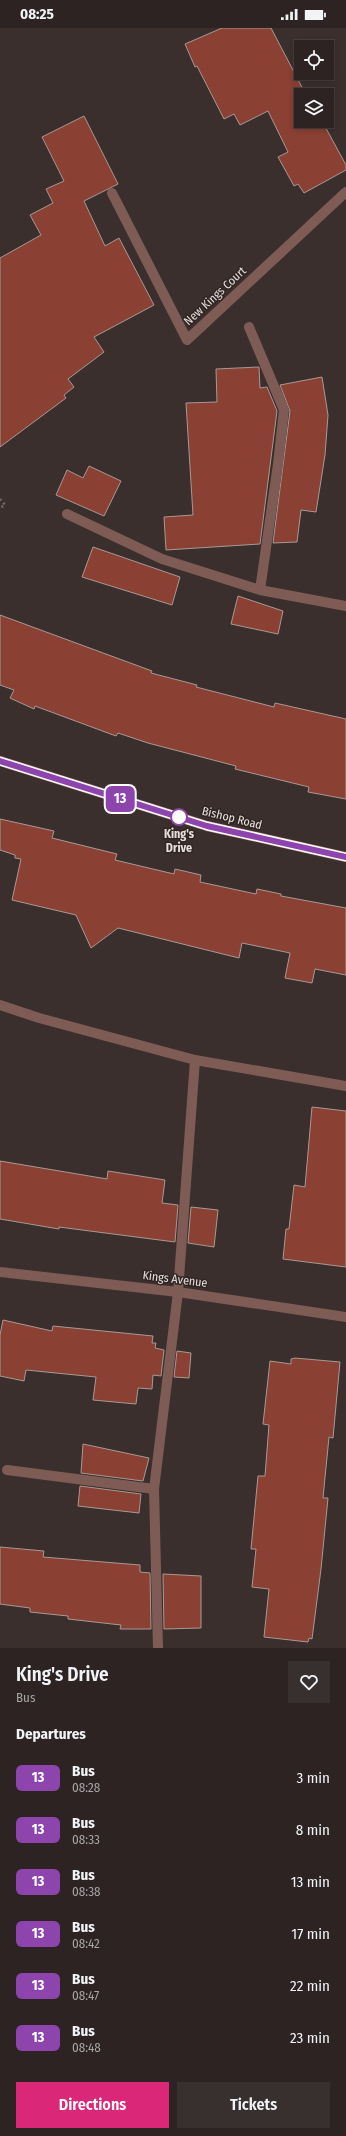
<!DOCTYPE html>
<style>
body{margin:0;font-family:"Fira Sans Condensed",sans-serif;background:#382f2f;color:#f1f3f6;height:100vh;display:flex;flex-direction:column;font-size:15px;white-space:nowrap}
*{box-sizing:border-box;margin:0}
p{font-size:13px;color:#a6a4a5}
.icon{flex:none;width:22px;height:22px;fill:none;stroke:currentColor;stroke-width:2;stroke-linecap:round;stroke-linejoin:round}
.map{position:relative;height:1620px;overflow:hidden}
.side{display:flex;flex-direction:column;background:#2c2322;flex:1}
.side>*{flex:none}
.badge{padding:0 8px;border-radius:6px;font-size:14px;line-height:26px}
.fabs{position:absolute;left:294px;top:12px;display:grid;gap:8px}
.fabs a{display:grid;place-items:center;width:40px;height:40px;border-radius:0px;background:#2c2322;box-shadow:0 2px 6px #0003,0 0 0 1px #484040;font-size:20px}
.map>.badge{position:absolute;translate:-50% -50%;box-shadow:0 0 0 2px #fff}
h2{padding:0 16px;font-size:15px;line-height:36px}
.round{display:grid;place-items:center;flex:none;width:42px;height:42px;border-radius:0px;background:#382f2f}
.overview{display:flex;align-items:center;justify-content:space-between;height:68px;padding:0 16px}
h1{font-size:19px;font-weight:600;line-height:30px}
.primary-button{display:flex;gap:8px;margin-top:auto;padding:8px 16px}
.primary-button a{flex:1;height:46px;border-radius:0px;background:#db2777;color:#fff;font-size:16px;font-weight:600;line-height:46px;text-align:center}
.primary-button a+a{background:#382f2f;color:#f1f3f6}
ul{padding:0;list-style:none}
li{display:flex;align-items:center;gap:12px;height:52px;padding:0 16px}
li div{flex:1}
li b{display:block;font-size:15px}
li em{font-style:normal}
li .badge{min-width:44px;font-weight:700;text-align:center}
.status{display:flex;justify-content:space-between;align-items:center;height:28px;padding:0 20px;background:#2c2322;direction:ltr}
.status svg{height:11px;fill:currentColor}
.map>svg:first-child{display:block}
</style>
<div class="status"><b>08:25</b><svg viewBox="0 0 49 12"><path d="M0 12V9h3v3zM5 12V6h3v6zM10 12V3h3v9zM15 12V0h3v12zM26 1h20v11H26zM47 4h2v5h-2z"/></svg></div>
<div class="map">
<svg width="346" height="1620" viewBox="0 0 346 1620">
<rect width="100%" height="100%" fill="#3b2f2d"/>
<path fill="#8a4033" stroke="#a89996" d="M 222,0 L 271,0 L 306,67 L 301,67 L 301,93 L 322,93 L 346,137 L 346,142 L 304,165 L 298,156 L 294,158 L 278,129 L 288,124 L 268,83 L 240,97 L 234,86 L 224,91 L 197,38 L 195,39 L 185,16 Z
M 84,88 L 118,156 L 84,173 L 105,218 L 119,210 L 154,277 L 94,309 L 104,324 L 68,351 L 74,359 L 64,367 L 66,370 L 0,419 L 0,230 L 41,207 L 30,187 L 53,175 L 46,161 L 64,153 L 42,109 Z
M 259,339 L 260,360 L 267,359 L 277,383 L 260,516 L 166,522 L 164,489 L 193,487 L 186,375 L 217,374 L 216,341 Z
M 322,349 L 328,387 L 325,427 L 316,484 L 301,482 L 297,514 L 273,515 L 290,383 L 280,357 Z
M 89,438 L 121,453 L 104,488 L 56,467 L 67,442 L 83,450 Z
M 93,519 L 180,549 L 172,577 L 82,549 Z
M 238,568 L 283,583 L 278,606 L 231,596 Z
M 0,587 L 152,643 L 151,645 L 197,657 L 196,659 L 274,679 L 275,675 L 346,691 L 346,771 L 308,764 L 309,759 L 235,741 L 236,738 L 148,715 L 118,705 L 116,708 L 35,678 L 34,681 L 10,670 L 14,662 L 0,657 Z
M 0,791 L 54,803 L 52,810 L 117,826 L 115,832 L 174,846 L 175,841 L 201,847 L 200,854 L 256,866 L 257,861 L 281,866 L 281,868 L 346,880 L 346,947 L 315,941 L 312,955 L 285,950 L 290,925 L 242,915 L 239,930 L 118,900 L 91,920 L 76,887 L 12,872 L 21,831 L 15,830 L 15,827 L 0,822 Z
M 312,1079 L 346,1083 L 346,1239 L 283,1231 L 286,1201 L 289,1201 L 294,1157 L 305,1159 Z
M 0,1133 L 107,1151 L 108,1143 L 165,1152 L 162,1175 L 178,1177 L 175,1214 L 59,1199 L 59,1201 L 0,1191 Z
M 191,1179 L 218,1182 L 214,1219 L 188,1215 Z
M 3,1292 L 52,1303 L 53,1298 L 153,1308 L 152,1315 L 156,1315 L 155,1320 L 164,1322 L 161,1348 L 153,1347 L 152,1361 L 138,1360 L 136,1376 L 93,1372 L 96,1349 L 26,1342 L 24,1353 L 0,1348 L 0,1307 Z
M 177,1323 L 191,1325 L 189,1350 L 174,1349 Z
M 295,1330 L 340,1334 L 333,1410 L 329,1409 L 323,1470 L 328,1470 L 321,1541 L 312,1611 L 309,1610 L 308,1614 L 264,1609 L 269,1561 L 252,1559 L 256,1521 L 251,1521 L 258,1448 L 265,1448 L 269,1397 L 263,1396 L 270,1333 L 291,1336 L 291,1331 Z
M 83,1416 L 149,1430 L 143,1453 L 81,1445 Z
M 80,1458 L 141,1466 L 139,1485 L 78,1478 Z
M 0,1519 L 44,1523 L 43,1529 L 140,1537 L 140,1544 L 150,1545 L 151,1601 L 120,1601 L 121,1597 L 68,1591 L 68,1588 L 30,1584 L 30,1580 L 0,1576 Z
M 163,1546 L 201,1548 L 201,1600 L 164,1601 Z"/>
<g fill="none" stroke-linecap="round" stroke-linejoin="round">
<path stroke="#736866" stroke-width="2.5" stroke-dasharray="2 3" stroke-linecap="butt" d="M 0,471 L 5,477 L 0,480"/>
<path stroke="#7e5c55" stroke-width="10" d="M 112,165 L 187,312 L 346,164
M 249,299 L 284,382 L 278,436 L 260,562
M 67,486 L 162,531 L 260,562 L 346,578
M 0,977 L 39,990 L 195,1032 L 346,1058
M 7,1442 L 154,1461
M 158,1620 L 154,1461 L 178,1264 L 195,1032"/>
<path stroke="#7e5c55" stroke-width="10" d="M 0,1244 L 178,1264 L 346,1289"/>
<path stroke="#a87267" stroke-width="10" d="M 0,733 L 207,798 L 346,829"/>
</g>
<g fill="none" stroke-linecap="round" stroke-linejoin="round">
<defs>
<path id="line" d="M 0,733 L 207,798 L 346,829"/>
</defs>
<use href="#line" stroke="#fff" stroke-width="9"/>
<use href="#line" stroke="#8e44ad" stroke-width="6"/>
</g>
<circle fill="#fff" stroke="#8e44ad" stroke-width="2" cx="179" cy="789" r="8"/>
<g text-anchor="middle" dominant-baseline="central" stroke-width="3" stroke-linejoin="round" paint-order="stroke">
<g font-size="12" fill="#e5dedc" stroke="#312623">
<text transform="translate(215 268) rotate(-43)">New Kings Court</text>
<text transform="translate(232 790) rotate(14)">Bishop Road</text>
<text transform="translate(175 1251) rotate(7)">Kings Avenue</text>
</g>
<g font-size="12" font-weight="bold" fill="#e5dedc" stroke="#312623">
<text x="179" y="806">King's<tspan x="179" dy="14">Drive</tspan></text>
</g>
</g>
</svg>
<div class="fabs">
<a><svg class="icon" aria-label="locate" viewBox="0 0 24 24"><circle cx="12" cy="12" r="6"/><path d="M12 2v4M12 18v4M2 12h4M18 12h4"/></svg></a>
<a><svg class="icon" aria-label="layers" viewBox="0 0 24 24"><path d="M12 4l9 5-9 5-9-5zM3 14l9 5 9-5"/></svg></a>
</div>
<b class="badge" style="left:120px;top:771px;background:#8e44ad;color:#fff">13</b>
</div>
<section class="side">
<div class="overview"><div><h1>King's Drive</h1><p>Bus</p></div><a class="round"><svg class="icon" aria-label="heart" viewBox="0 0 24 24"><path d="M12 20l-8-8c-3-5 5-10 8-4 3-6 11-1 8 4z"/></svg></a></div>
<h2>Departures</h2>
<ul>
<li><span class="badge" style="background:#8e44ad;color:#fff">13</span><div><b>Bus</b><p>08:28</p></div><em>3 min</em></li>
<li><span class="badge" style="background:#8e44ad;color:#fff">13</span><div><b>Bus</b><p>08:33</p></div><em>8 min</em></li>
<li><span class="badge" style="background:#8e44ad;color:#fff">13</span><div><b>Bus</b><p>08:38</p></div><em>13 min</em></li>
<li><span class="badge" style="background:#8e44ad;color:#fff">13</span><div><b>Bus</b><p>08:42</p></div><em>17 min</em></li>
<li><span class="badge" style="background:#8e44ad;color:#fff">13</span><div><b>Bus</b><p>08:47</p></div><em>22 min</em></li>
<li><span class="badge" style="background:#8e44ad;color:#fff">13</span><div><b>Bus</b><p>08:48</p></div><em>23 min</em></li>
</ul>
<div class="primary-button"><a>Directions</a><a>Tickets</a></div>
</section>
